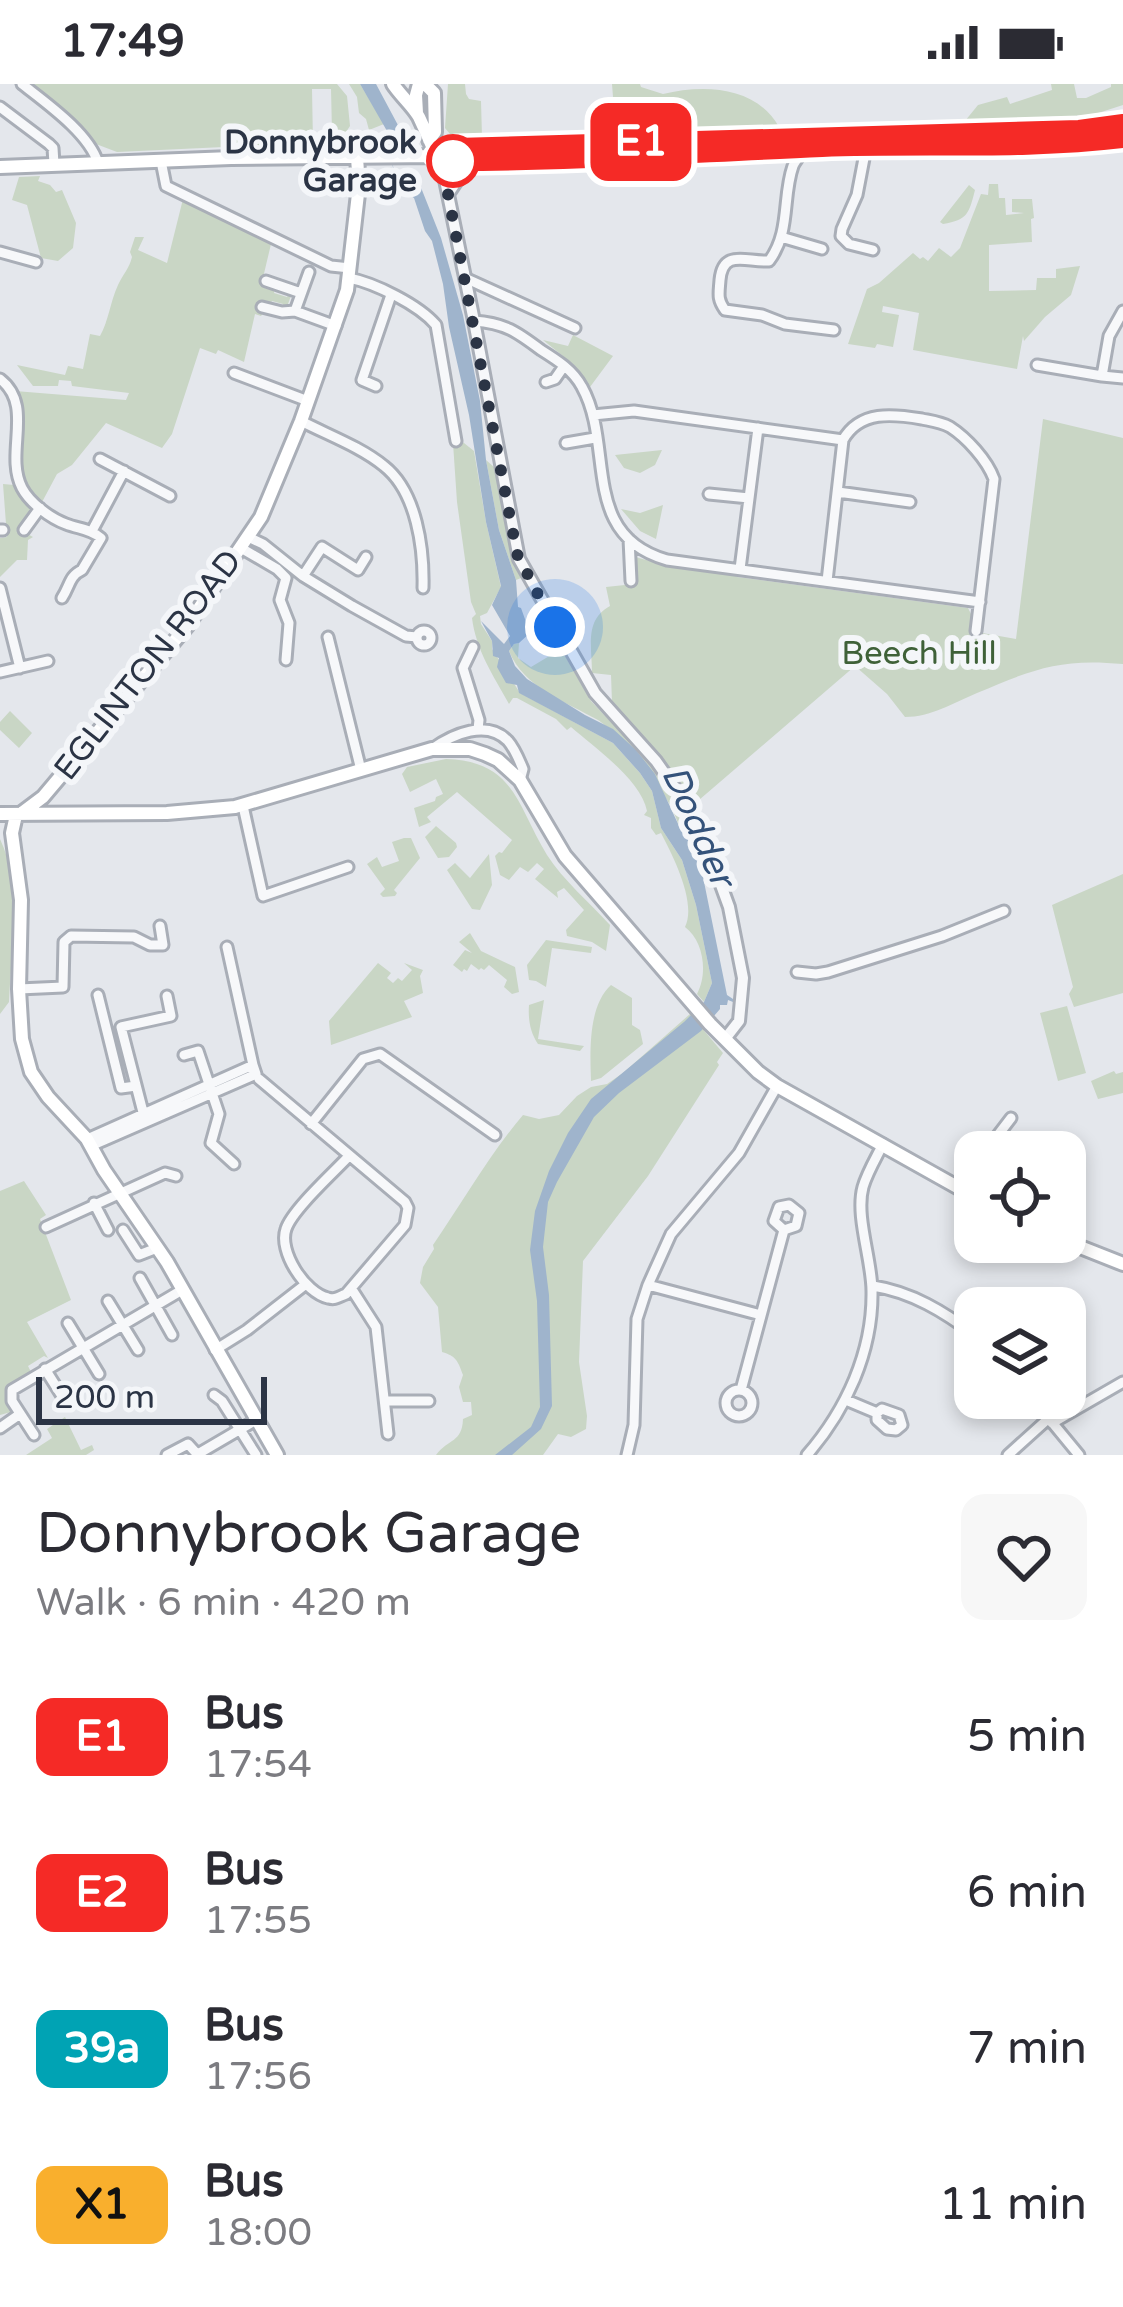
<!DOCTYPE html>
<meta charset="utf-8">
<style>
body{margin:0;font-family:"Varela Round",sans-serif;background:#f7f7f7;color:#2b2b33;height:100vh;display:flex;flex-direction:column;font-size:45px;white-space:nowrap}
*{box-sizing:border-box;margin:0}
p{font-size:39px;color:#7c7c81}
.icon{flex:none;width:66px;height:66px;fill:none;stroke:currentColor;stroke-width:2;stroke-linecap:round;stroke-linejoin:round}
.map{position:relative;height:1371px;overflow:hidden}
.sheet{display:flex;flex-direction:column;background:#fff;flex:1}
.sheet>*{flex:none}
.badge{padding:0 24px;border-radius:18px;font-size:42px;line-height:78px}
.tools{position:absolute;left:954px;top:1047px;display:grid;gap:24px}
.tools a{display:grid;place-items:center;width:132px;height:132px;border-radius:24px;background:#fff;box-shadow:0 6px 18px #0003;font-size:60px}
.scale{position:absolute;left:36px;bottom:30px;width:231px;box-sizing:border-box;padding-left:12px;border:6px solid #2b3445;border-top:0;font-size:33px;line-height:42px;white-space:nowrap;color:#2b3445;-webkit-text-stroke:9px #f4f6f9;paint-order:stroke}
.you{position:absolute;width:60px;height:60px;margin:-30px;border:9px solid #fff;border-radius:50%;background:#1a73e8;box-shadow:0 0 0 18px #1a73e833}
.map>.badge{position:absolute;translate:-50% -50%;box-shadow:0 0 0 6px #fff}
.round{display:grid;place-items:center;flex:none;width:126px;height:126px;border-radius:24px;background:#f7f7f7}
.head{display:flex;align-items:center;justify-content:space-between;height:204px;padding:0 36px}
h1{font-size:57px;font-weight:600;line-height:90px}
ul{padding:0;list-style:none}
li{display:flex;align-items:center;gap:36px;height:156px;padding:0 36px}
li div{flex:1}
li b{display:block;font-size:45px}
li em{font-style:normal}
li .badge{min-width:132px;font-weight:700;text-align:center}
.status{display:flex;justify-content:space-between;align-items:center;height:84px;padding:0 60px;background:#fff;direction:ltr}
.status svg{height:33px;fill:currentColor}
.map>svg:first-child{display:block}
</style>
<div class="status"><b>17:49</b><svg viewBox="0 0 49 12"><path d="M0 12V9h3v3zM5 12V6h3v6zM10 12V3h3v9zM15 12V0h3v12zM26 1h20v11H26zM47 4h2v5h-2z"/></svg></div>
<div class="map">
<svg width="1123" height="1371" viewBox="0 0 1123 1371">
<rect width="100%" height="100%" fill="#e4e7ec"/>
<path fill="#c9d6c5" d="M 26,0 L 337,0 L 347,12 L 350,42 L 346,48 L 332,48 L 331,5 L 312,5 L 313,59 L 117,68 L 96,60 Z
M 349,0 L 360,0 L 384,40 L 369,46 L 366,35 L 359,29 L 357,13 Z
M 448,0 L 465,0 L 466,10 L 469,15 L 481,17 L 482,53 L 450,50 L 445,44 Z
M 612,0 L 640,0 L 641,3 L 663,10 C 704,0 756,2 779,43 L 696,46 L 694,41 L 668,34 L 613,13 Z
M 1051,0 L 1074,0 L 1077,14 L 1086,14 L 1111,3 L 1111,0 L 1123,0 L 1123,21 L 1092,31 L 965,37 L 978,21 L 1007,13 L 1010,20 L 1052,6 Z
M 954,54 L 954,57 L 567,70 L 500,68 Z
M 40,92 L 38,97 L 50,101 L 56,108 L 62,106 L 76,139 L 73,164 L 58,177 L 41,174 L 27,121 L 12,116 L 19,93 Z
M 989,100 L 998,100 L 999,114 L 1005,114 L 1006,131 L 1024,129 L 1012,128 L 1012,115 L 1032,115 L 1034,134 L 1031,135 L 1032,158 L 989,161 L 989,207 L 1036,206 L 1037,194 L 1056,194 L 1056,185 L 1080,182 L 1071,211 L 1045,233 L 1024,257 L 1023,252 L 1017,285 L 913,266 L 919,229 L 883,222 L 882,228 L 899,231 L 893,263 L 877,260 L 875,264 L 848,260 L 867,205 L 879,199 L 913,169 L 920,175 L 923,173 L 928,177 L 939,164 L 951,173 L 960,164 L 981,110 L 988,111 Z
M 969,101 L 975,106 C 969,129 968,136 943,140 L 940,138 Z
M 183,115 L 267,154 L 271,160 L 262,198 L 275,203 L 274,209 L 287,213 L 290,208 L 292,209 L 288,220 L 290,224 L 282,225 L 283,220 L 272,217 L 261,232 L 255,230 L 244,278 L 218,266 L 216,270 L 200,264 L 172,350 L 162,364 L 106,339 L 72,381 L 57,390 L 41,420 L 28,405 L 21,386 L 15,307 L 126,316 L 129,309 L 72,302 L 71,297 L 59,296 L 58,302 L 33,302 L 17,281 L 65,291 L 68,282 L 83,285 L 90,250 L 100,252 C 109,236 110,218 118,201 C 123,190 129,185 132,173 L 130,168 L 135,153 L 144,153 L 138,166 L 167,179 Z
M 573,251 L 613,272 L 590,303 L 574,281 L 543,256 L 568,262 Z
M 1043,335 L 1123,354 L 1123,580 C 1060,574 1034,585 977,609 C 953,619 931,633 905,633 L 887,610 L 855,582 L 699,716 L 691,712 L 660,672 L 616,628 L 612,618 L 611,591 L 592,589 C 592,563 584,536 610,522 L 606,503 L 634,500 L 632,472 L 671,483 L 736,489 L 737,493 L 968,524 L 971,530 L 971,547 L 1016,555 Z
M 459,355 L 474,367 L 486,438 L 501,503 L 487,529 L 480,532 L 481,540 L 492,557 L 492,565 L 520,609 L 613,659 L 640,689 L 652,707 L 661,744 L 682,776 L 696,821 L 712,899 L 704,918 L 697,910 C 708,890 704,857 685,843 C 697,819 673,772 661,749 L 656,751 L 651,744 L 651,734 L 644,731 L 647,727 C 641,696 595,664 571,643 L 567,646 L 556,635 L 517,614 L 513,614 L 509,620 C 493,591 476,566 472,534 L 476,530 L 471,518 L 457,418 L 453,359 Z
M 662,366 L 655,381 L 640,389 L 624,384 L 615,371 Z
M 486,376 L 494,383 L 514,480 L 521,494 L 516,496 L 499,446 Z
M 3,400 L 14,401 L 20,413 L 32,427 L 20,446 L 33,453 L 28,456 L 27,476 L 17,476 L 0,493 L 0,454 L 7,453 Z
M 663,421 L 656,455 L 640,447 L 621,425 L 640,429 Z
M 519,559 L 518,574 L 531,583 L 561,565 L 591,617 L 660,690 L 694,746 L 679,742 C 676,733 672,724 667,716 C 657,700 612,644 598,636 C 566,618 524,604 509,567 L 514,560 Z
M 10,627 L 32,649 L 19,664 L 0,646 L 0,638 Z
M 446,675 C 515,677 517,722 547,771 C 563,796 590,819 610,841 L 606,867 L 592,858 L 567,852 L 566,846 L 584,826 L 564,804 L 557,808 L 558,814 L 535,795 L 544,785 L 537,779 L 528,788 L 520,783 L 509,796 L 500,791 L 495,772 L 499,768 L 502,769 L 512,756 L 457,708 L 427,733 L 431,738 L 419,743 L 414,724 L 435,717 L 436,713 L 443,710 L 436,695 L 410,708 L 402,690 L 407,683 Z
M 436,742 L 456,759 L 457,763 L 449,773 L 438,774 L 425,753 Z
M 404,754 L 411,754 L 420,774 L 394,806 L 397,809 L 395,812 L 383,813 L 380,810 L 385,805 L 367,780 L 377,773 L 382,783 L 399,777 L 392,758 Z
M 0,755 C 23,803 11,867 9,918 L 0,930 Z
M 489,770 L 492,801 L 480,826 L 472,825 L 447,786 L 455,779 L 470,794 Z
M 1123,790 L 1123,909 L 1074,923 L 1069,910 L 1073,903 L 1052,821 Z
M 470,849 L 481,867 L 515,883 L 519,908 L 512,910 L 504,903 L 507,896 L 489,881 L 484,886 L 481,884 L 479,886 L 471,880 L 467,887 L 464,885 L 462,888 L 453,881 L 465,866 L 472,869 L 459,858 Z
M 546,856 L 592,863 L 591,869 L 552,864 L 546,903 L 536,897 L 529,896 L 527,881 Z
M 378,879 L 391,889 L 387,894 L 393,899 L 398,894 L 402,897 L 412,886 L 404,879 L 423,886 L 420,892 L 423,909 L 404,917 L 412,933 L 331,961 L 329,937 Z
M 611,901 L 632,914 L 632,941 L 640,946 L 643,960 L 601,994 L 591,997 C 590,967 588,922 611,901 Z
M 544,916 L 538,955 L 584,962 L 580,967 L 538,960 C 530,948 528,935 529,921 Z
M 1067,922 L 1086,989 L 1058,997 L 1040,929 Z
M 690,930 L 723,969 L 717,978 L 719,981 L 648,1092 L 583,1177 L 579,1278 L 587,1332 L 586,1345 L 571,1353 L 558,1350 L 543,1371 L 436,1371 C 449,1354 462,1359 463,1335 L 472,1331 L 471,1318 L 463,1318 L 459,1303 L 463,1291 C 458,1277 456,1272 442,1268 L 438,1223 L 420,1199 L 423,1183 L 434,1165 L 433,1161 C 462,1119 489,1071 523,1031 L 539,1035 L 559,1031 L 577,1012 L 591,1003 L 607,1000 L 623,989 Z
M 1114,987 L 1116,990 L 1123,988 L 1123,1009 L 1098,1015 L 1091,997 Z
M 24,1097 L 46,1131 L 40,1135 L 71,1216 L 27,1238 L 48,1274 L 44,1272 L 28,1282 L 31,1288 L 10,1301 L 6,1313 L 11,1328 L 0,1331 L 0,1107 Z
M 65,1333 L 81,1366 L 92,1361 L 94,1366 L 86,1371 L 26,1371 L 52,1354 L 47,1345 Z"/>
<path fill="#9fb4cc" d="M 360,0 L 376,0 L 407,58 L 416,91 L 441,154 L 463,231 L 480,317 L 486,376 L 499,446 L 516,496 L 518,523 L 521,524 L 530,549 L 519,559 L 514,560 L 509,567 L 515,582 L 527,595 L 585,631 L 613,645 L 636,666 L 655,690 L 679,742 L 690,746 L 702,788 L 727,911 L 733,915 L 733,918 L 728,916 L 727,921 L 720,921 L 720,925 L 701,947 L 619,1009 L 594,1033 L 557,1098 L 548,1118 L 543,1163 L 549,1211 L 552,1322 L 541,1345 L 512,1371 L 495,1371 L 531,1343 L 540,1323 L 537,1217 L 530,1166 L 535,1127 L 549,1087 L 568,1049 L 591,1015 L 684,938 L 704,918 L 712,899 L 696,821 L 682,776 L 661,744 L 652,707 L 640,689 L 613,659 L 519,609 L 517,601 L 506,599 L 497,583 L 499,574 L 493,572 L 492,557 L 481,537 L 504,560 L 510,552 L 492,521 L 501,502 L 486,438 L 469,331 L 449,243 L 443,200 L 432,157 L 425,147 L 414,114 L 404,107 L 382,59 L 387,47 Z"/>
<path fill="#e4e7ec" d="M 414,58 L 422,90 L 397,91 L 382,59 Z"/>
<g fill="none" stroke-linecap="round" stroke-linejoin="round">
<defs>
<path id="minor" d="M 22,0 C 46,19 89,49 98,79
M 0,23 L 49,60 L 53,64 L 54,80
M 866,64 L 857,111 L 842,145 L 841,152 L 849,160 L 873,166
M 804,65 C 803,67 794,79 793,82 C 782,113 791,148 769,177 C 745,178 723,165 720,196 C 719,210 717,215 725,226 L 762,231 L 785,240 L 834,246
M 161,77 L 166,102 L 331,182 L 350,184
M 781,153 L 822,165
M 0,168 L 36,178
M 309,188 L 295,227 L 336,242
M 349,194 C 375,199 419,221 436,241 L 456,357
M 465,194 L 575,244
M 266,197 L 301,209
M 262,223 L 282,228 L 295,227
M 474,237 C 505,239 517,248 541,266 C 557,276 573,286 582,303 C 615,362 579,451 667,476 L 980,518
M 1037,281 L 1102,292 L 1109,252 L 1123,227
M 234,289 L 308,317
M 1102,292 L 1123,294
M 0,295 C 35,322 4,369 22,404 C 30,419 50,434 66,440 C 79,445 91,445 101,454 L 82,486 C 69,492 70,502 62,514
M 546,298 L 555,295 L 564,282
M 376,302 L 362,296 L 391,211
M 593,331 L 634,327 L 843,356 C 860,326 893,330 922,335 C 932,337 941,338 950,343 C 967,354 987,376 994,395 L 976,547
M 301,337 C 328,351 361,363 384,382 C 417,408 424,465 423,504
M 566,359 L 595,354
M 100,375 L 170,412
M 838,408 L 910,418
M 709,410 L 749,414
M 0,446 L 3,446
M 24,446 L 40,424
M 92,447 L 124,387
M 248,453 L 263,460 L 303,492 L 352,522 L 406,552 L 417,553
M 629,455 L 631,497
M 241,464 L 277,485 L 286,494 L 280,516 L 289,539 L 286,576
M 740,485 L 758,344
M 303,492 L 322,463 L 358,486 L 366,473
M 827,497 L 843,356
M 0,504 L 20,584
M417 554a7 7 0 1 1 14 0a7 7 0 1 1-14 0Z
M 328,553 L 361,686
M 473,563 L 463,584 L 479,636 L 478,645
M 0,588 L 48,577
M 432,665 C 453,650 487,635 508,657 C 515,665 519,676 523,685 L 520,696
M 243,722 L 263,812 L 348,783
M 227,863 L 253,981
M 797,888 L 816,890 L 828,888 L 942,852 L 1004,827
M 19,905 L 63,903 L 64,858 L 71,852 L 134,853 L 150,861 L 163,861 L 160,842
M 98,911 L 121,1004 L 136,1002
M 184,971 L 198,967 L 219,1030 L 211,1059 L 234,1080
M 259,995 L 405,1118 L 408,1124 L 405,1141 L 346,1210 C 338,1213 336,1216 328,1214 C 305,1209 278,1167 286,1145 C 292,1126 334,1088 349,1072
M 144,1032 L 121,943 L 171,932 L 167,912
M 311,1040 L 363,975 L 380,970 L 495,1051
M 87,1055 L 253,981
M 91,1062 L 256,990 L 253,981
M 985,1068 L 1011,1034
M 960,1104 L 975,1082
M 94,1119 L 108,1146
M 46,1143 L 165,1089 L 176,1092
M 123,1146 L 139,1171 L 157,1164
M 140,1194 L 172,1251
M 648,1201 L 761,1231
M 873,1202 C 912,1208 944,1228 975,1251
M 351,1204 L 376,1243 L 388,1350
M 108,1217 L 138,1266
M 68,1239 L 99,1290
M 215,1266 L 247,1246 L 306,1200
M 45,1285 L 62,1312
M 741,1306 L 784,1146 L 796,1142 L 799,1129 L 789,1121 L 779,1123 L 774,1137 L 784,1146
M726 1319a13 13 0 1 1 26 0a13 13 0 1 1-26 0Z
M 214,1311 L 222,1317 L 256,1371
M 1032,1314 L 1079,1371
M 846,1316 L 877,1329 L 882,1325 L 899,1331 L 902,1341 L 896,1346 L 887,1345 L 877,1336 L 877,1329
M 385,1317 L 429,1317
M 1052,1339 L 1123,1298
M 0,1344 L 20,1330
M 34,1351 L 12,1317 L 12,1306 L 182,1206
M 198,1370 L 256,1336
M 167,1371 L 188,1360 L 198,1371
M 627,1371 L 634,1341 L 637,1235 L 648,1201 L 671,1150 L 739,1069 L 777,1002
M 807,1371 C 846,1326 873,1268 872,1207 C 872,1176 855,1132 863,1103 C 867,1089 876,1074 883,1060
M 1008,1371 L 1049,1334"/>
<path id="tertiary" d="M 436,72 L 445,96 L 474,237 L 519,475 L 595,609 L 656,677 L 693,730 L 702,749 L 729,823 L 743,894 L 739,937 L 725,955
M 448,110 L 460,92 L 475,78"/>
<path id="secondary" d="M 393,0 C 400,11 413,22 419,33 C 425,46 431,59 436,72
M 425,0 L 434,9 L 435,48 L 429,56
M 417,29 L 416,11 L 419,0
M 437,71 L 456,63 L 1079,45 L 1123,39
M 0,83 L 231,74 L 436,72 L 458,78 L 643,74 L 828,64 L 1043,62 L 1123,55
M 23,728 L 43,713 L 187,542 L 261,433 L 301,337 L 347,206 L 359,101 L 357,74
M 0,730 L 167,729 L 235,723 L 432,665 L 470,665 L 485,670 L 498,676 L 520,696 L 565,772 L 710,940 L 758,988 L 777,1002 L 975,1113
M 16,731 L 12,749 L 21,816 L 19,905 L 22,955 L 31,988 L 48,1013 L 87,1055 L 104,1086 L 167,1178 L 277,1371
M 1065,1157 L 1123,1180"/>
</defs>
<use href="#minor" stroke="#a9aeb7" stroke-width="15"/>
<use href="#tertiary" stroke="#a9aeb7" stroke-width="16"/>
<use href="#secondary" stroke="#a9aeb7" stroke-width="18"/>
<use href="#minor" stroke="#f7f8fa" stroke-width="9"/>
<use href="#tertiary" stroke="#f7f8fa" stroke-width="10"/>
<use href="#secondary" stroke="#fff" stroke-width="12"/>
</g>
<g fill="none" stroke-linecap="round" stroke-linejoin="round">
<defs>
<path id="line" d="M 1123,39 L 1079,45 L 456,63 L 436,72 L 456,78 C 578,78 700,69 822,64 C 922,60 1023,67 1123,55"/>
</defs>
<use href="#line" stroke="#fff" stroke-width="27"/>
<use href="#line" stroke="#f52a26" stroke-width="18"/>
<path stroke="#2b3445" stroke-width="12" stroke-dasharray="0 21.6" d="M 453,77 L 464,88 L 448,110 L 517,470 L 555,543"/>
</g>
<circle fill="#fff" stroke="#f52a26" stroke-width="6" cx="453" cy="77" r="24"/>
<g text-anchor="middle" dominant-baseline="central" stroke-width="12" stroke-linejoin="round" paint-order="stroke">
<g font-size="33" font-weight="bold" fill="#2b3445" stroke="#f4f6f9" text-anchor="end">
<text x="417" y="58">Donnybrook<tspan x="417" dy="38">Garage</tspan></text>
</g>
<g font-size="33" fill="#3f6138" stroke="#f4f6f9">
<text x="919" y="569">Beech Hill</text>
</g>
<g font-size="33" fill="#2b3445" stroke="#f4f6f9">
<text transform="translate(148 581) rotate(-52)">EGLINTON ROAD</text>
</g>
<g font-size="36" font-style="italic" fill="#34527a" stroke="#f4f6f9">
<text transform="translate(698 742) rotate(66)">Dodder</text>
</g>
</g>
</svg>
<div class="tools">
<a><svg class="icon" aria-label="locate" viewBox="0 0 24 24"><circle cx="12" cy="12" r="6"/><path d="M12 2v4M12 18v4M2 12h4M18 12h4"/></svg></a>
<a><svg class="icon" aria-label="layers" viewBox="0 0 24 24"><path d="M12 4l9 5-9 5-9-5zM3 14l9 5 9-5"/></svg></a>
</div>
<div class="scale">200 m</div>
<div class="you" style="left:555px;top:543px"></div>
<b class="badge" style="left:641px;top:58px;background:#f52a26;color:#fff">E1</b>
</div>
<section class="sheet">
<div class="head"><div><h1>Donnybrook Garage</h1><p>Walk · 6 min · 420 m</p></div><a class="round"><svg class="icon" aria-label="heart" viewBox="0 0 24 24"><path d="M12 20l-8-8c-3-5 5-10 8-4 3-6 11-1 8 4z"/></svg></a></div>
<ul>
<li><span class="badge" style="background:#f52a26;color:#fff">E1</span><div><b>Bus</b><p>17:54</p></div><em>5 min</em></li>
<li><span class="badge" style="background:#f52a26;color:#fff">E2</span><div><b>Bus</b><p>17:55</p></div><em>6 min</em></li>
<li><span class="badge" style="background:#00a3b4;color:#fff">39a</span><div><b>Bus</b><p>17:56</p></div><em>7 min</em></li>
<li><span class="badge" style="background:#f9af2d;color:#111">X1</span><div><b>Bus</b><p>18:00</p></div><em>11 min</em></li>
</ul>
</section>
